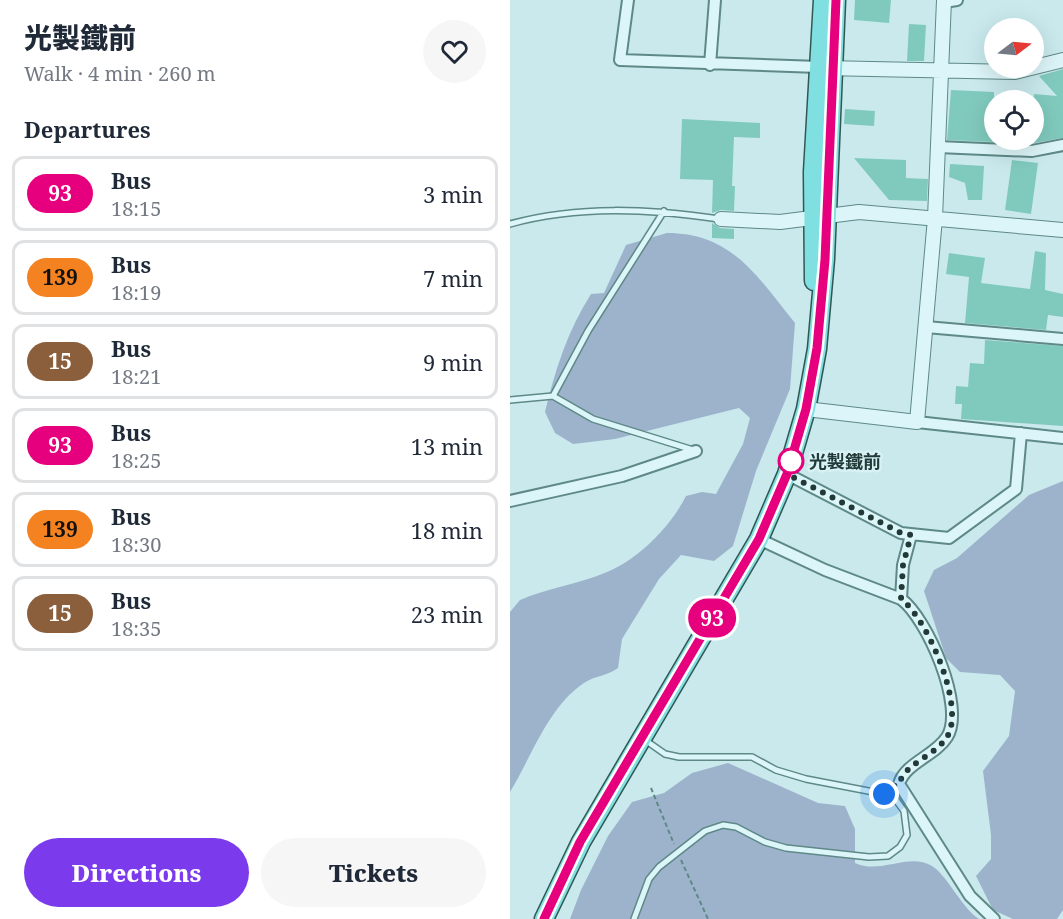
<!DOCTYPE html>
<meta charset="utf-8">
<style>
body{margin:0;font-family:"Noto Serif","Noto Sans JP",serif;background:#f6f6f7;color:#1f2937;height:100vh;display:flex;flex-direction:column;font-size:22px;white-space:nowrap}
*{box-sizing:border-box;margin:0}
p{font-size:20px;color:#747a83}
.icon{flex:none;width:33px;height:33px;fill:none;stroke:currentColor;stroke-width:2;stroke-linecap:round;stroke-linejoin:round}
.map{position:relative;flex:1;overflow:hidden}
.side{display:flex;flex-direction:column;background:#fff;width:510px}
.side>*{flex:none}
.badge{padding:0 12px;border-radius:20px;font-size:21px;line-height:39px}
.needle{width:39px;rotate:74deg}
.buttons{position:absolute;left:474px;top:18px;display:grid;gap:12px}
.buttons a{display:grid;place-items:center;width:60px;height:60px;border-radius:50%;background:#fff;box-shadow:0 6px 24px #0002;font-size:30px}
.you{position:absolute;width:30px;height:30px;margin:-15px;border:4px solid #fff;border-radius:50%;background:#1a73e8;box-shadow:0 0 0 9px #1a73e833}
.map>.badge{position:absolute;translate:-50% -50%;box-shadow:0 0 0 3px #fff}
h2{padding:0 24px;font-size:22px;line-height:54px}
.round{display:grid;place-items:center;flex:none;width:63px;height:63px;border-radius:32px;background:#f6f6f7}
.overview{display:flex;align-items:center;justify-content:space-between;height:102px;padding:0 24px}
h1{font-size:28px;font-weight:800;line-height:45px}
.cta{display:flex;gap:12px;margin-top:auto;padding:12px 24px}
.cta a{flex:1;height:69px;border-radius:36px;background:#7c3aed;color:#fff;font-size:24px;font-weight:800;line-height:69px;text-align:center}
.cta a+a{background:#f6f6f7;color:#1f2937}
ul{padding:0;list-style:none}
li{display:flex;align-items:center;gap:18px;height:75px;margin:0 12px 9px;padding:0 12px;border:3px solid #e0e1e3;border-radius:12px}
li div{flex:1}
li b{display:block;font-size:22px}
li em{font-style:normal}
li .badge{min-width:66px;font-weight:700;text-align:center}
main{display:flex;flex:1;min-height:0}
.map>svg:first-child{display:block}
</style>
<main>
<section class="side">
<div class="overview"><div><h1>光製鐵前</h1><p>Walk · 4 min · 260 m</p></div><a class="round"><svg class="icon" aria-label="heart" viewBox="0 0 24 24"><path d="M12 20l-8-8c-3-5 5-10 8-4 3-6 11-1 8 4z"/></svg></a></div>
<h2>Departures</h2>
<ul>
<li><span class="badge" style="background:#e6007e;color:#fff">93</span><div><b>Bus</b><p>18:15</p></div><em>3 min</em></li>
<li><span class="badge" style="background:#f58220;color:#111">139</span><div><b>Bus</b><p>18:19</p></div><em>7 min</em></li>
<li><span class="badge" style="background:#8b5e3c;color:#fff">15</span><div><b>Bus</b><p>18:21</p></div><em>9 min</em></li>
<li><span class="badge" style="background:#e6007e;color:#fff">93</span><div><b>Bus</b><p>18:25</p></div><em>13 min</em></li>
<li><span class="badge" style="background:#f58220;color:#111">139</span><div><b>Bus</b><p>18:30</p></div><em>18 min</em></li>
<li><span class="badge" style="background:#8b5e3c;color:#fff">15</span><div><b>Bus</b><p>18:35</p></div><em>23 min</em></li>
</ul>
<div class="cta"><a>Directions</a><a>Tickets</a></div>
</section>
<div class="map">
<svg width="553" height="919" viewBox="0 0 553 919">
<rect width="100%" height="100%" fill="#c9e9ed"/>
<path fill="#9db3cb" d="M 157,233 C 222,233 247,276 285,323 L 280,389 L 246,471 L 223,546 L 204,561 L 171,555 L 149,579 L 112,639 L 108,668 C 97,676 84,676 74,683 C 38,707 22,756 0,792 L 0,612 L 10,600 C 38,588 69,584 97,572 C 129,559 161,526 176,496 L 192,492 L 206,494 L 233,444 L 240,418 L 229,408 L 105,439 L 63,444 L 45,433 L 35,412 C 45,370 58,330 81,294 L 94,293 L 116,245 Z
M 553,481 L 553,910 L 547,919 L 503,919 L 483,910 L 466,876 L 481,859 L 481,835 L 473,771 L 499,736 L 505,691 L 490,675 L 450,672 L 436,658 L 414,591 L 424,570 L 447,558 L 519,495 Z
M 218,763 L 308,803 L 335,806 L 345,829 L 345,863 C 371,875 398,852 422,866 C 437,875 451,907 469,919 L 60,919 L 71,890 L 98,836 L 122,802 L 154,793 L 182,773 Z"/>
<path fill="#80cabd" d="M 345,0 L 381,0 L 379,23 L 344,20 Z
M 399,24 L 416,25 L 414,61 L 397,61 Z
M 553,69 L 553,138 L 524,143 L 524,94 L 547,96 L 529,76 Z
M 441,90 L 484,92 L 484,142 L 437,140 Z
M 335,109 L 365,111 L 364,126 L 334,124 Z
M 172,119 L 250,123 L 250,138 L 224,137 L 222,186 L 225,186 L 224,211 L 211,210 L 202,213 L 203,180 L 170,179 Z
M 344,158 L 396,160 L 396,178 L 418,179 L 417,201 L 379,200 Z
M 502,160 L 528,163 L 521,214 L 495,210 Z
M 440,164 L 474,166 L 472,200 L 458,200 L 455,183 L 439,177 Z
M 202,223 L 210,228 L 224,229 L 224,239 L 202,238 Z
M 525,251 L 536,253 L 535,290 L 553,294 L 553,317 L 538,315 L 536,330 L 455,323 L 459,277 L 436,274 L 439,253 L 475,258 L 471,283 L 520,289 Z
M 475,340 L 553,346 L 553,426 L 451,419 L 452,404 L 445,404 L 446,386 L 458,387 L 460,363 L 474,364 Z"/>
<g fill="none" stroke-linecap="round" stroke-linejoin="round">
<defs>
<path id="service" d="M 0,224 C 69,205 139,209 209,219
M 43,396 L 78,331 L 154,211
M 0,400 L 43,396 L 83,419 L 183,450
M 374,794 L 376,789 L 389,784
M 124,919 L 139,879 L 149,867 L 195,831 L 213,825 L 226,827 L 255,842 L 276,848 L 359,857 L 378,856 L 390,847 L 397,835 L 394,811 L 386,800 L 374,794 L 296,779 L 266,770 L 242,757 L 169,757 L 155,754 L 135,740"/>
<path id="minor" d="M 118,0 L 110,60 L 309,67
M 434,2 L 447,0
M 200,65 L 205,0
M 428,147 L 522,151 L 553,145
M 416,327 L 553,339
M 407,422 L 553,438
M 277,474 L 391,533 L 439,538 L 506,489 L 511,433
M 0,501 L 112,476 L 186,451
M 249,539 L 315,570 L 391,599 C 417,618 456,707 437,737 C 425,756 395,763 389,784 L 460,896 L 484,919
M 391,599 L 393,565 L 401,535"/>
<path id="tertiary" d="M 314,68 L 505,72 L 553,60
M 211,219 L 270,222 L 349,212 L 553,230
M 296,409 L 407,422 L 425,218 L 434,0"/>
<path id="trunk" d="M 304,281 L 303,172 L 313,0
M 34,919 L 71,842 L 249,539 L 277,474 L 296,409 L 307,349 L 315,259 L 326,0"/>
</defs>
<use href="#service" stroke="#5e8986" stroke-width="8"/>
<use href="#minor" stroke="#5e8986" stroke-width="14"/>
<use href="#tertiary" stroke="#5e8986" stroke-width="16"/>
<use href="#trunk" stroke="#325753" stroke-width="21"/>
<path stroke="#5e8986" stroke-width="2" stroke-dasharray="4.5 3" stroke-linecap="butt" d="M 141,788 L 164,844
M 171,860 L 198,919"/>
<use href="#service" stroke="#dcf5f8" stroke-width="5"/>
<use href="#minor" stroke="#dcf5f8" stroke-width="10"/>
<use href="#tertiary" stroke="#dcf5f8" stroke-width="14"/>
<use href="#trunk" stroke="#80e0e1" stroke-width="18"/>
</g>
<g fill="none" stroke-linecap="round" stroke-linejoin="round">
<defs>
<path id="line" d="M 34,919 L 70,842 L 249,539 L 277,474 L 296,409 L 307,348 L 315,260 L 326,0"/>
</defs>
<use href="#line" stroke="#fff" stroke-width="14"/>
<use href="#line" stroke="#e6007e" stroke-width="9"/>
<path stroke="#213a37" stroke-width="6" stroke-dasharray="0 10.8" d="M 281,461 L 277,474 L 391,533 L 401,535 L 393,565 L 391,599 C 417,618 456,707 437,737 C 425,756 395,763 389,784 L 376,789 L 374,794"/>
</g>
<circle fill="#fff" stroke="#e6007e" stroke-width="3" cx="281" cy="461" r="12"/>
<g text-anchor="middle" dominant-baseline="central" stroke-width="5" stroke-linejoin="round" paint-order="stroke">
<g font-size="18" font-weight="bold" fill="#213a37" stroke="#d8f1f5" text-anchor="start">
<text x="299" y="461">光製鐵前</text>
</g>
</g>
</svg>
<div class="buttons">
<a><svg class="needle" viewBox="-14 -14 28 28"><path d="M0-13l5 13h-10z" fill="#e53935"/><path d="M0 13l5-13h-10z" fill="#747a83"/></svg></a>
<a><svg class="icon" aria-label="locate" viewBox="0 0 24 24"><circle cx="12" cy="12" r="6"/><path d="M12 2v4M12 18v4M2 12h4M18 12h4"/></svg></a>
</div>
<div class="you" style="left:374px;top:794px"></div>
<b class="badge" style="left:202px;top:618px;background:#e6007e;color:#fff">93</b>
</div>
</main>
